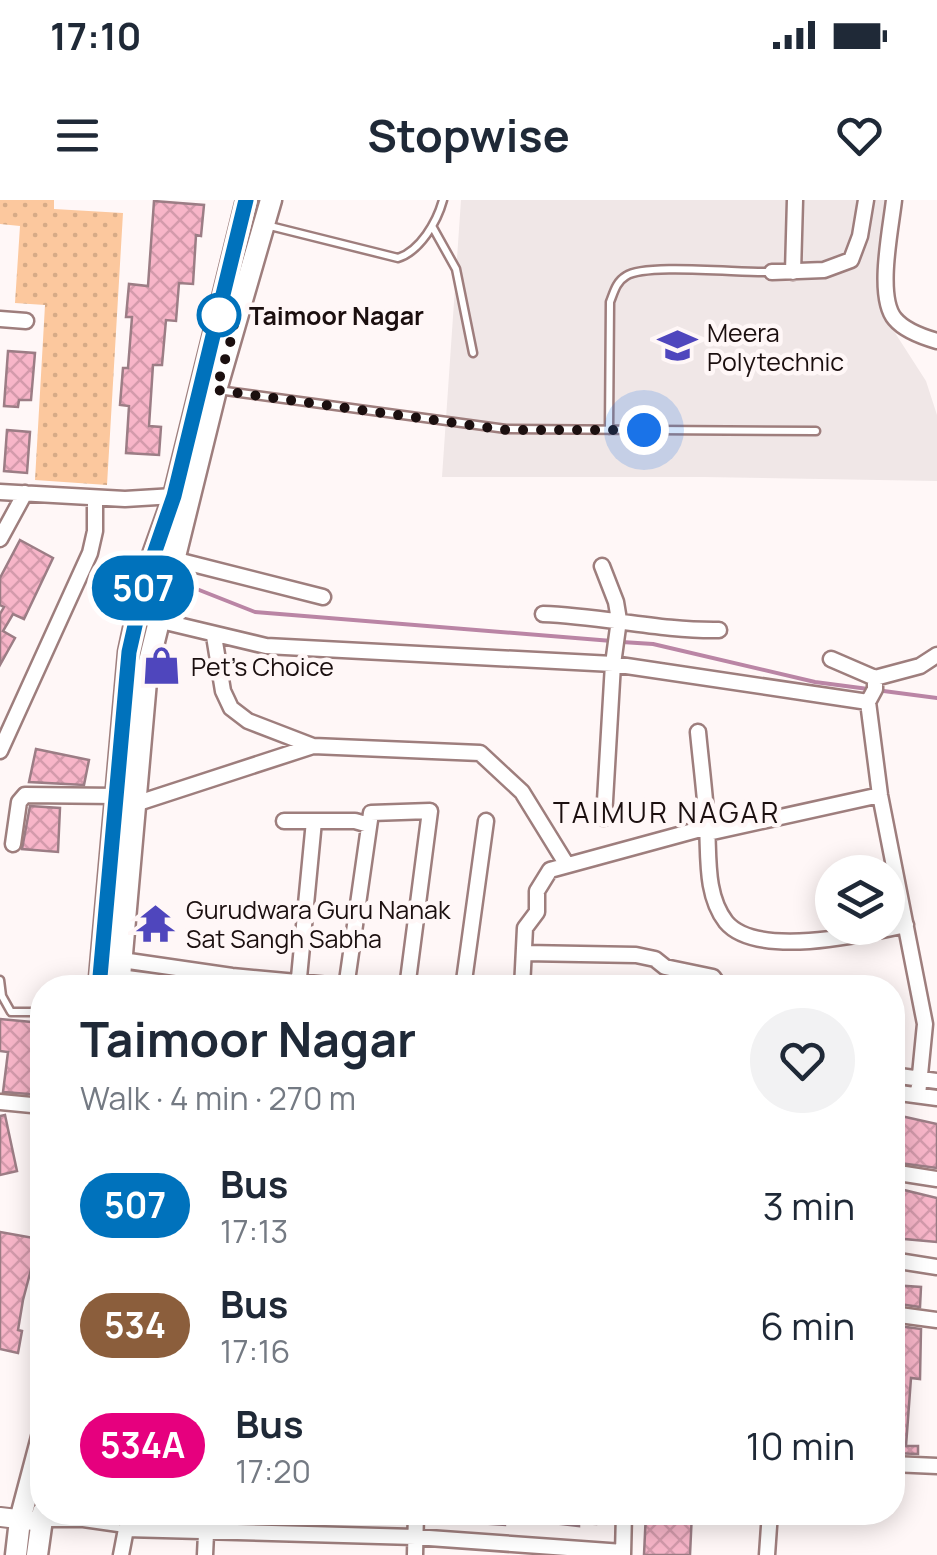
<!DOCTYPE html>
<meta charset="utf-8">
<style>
body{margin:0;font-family:Manrope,sans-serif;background:#f2f2f3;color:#1f2937;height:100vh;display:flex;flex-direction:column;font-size:38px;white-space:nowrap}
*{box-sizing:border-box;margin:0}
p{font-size:32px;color:#747a83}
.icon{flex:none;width:55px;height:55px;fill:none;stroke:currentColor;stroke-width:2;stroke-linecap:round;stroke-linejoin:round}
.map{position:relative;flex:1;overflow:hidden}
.sheet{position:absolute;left:30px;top:775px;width:875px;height:550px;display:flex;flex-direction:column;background:#fff;border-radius:40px;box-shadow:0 5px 25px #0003}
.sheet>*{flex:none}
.badge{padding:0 20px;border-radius:32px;font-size:35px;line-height:65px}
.controls{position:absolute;left:815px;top:655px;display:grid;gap:20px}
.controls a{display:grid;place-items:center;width:90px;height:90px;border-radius:50%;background:#fff;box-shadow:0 5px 25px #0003;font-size:50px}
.you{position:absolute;width:50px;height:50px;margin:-25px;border:8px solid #fff;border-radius:50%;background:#1a73e8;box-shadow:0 0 0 15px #1a73e833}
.map>.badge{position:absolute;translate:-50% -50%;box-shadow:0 0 0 5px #fff}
.round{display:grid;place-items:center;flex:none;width:105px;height:105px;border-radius:52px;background:#f2f2f3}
.headline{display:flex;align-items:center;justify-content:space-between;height:170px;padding:0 50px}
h1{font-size:48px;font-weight:700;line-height:75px}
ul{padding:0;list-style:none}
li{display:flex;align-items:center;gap:30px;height:120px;padding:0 50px}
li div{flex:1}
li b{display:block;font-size:38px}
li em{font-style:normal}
li .badge{min-width:110px;font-weight:700;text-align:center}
.status{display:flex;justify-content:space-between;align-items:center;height:70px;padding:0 50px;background:#fff;direction:ltr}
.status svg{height:28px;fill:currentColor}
header{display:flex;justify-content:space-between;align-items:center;height:130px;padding:0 50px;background:#fff;font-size:45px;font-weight:700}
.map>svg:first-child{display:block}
</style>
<div class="status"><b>17:10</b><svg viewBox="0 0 49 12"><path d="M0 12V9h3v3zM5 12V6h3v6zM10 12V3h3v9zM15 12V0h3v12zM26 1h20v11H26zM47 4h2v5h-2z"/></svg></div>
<header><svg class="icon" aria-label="menu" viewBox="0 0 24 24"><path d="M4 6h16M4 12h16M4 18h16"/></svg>Stopwise<svg class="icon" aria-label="heart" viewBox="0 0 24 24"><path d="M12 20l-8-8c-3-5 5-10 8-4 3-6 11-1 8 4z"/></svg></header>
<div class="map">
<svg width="937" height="1355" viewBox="0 0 937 1355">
<defs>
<pattern id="park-dots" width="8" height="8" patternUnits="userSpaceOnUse" patternTransform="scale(2.5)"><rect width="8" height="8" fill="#fcc89e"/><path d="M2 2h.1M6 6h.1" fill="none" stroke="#d7ab87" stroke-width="1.8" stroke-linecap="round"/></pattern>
<pattern id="building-cross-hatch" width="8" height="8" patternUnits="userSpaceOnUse" patternTransform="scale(2.5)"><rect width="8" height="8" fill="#f7b5c8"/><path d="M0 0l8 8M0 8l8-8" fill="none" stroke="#d39aab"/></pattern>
</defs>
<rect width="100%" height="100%" fill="#fff7f7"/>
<path fill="#f0e7e7" d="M 461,0 L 890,0 L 879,70 L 881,111 L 926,181 L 937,215 L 937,281 L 704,277 L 442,277 Z"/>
<path fill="url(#park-dots)" d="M 0,0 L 54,0 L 54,9 L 123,13 L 107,285 L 35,280 L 45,105 L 15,103 L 20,26 L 0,24 Z"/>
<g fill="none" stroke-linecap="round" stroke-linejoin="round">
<path stroke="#ba85a5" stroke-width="4" d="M 184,384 L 255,412 L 612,441
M 622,442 L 653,444 L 815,482 L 937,498"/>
</g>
<path fill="url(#building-cross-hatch)" stroke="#9c7d85" stroke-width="2.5" d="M 154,1 L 204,5 L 201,36 L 196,35 L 193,84 L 179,83 L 176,121 L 166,120 L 162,165 L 153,165 L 149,226 L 161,227 L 159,255 L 126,253 L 129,206 L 120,205 L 123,168 L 128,168 L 132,117 L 126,117 L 129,84 L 148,86 Z
M 8,151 L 35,153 L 31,200 L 19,200 L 18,207 L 4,206 Z
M 7,230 L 30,232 L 27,273 L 4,271 Z
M 20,340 L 53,358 L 24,419 L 13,414 L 3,431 L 15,438 L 0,465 L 0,414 L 4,407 L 0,405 L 0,378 Z
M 36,549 L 89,560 L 84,585 L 29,582 Z
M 30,606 L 60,608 L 58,652 L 22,649 Z
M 0,819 L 42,823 L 42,895 L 3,892 L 8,852 L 0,851 Z
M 892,914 L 937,924 L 937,968 L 892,962 Z
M 5,915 L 17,971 L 0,975 L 0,916 Z
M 900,989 L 937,998 L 937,1042 L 894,1038 Z
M 0,1032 L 39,1039 L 23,1100 L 18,1130 L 22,1131 L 18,1153 L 0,1149 Z
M 892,1085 L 921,1087 L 920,1107 L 892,1103 Z
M 892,1125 L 921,1129 L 920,1179 L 911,1178 L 906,1246 L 918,1246 L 918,1254 L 892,1253 Z
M 450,1312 L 506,1312 L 505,1325 L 449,1321 Z
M 535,1312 L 596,1312 L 596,1324 L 579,1323 L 579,1326 L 535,1321 Z
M 646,1312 L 692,1312 L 690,1355 L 644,1355 Z"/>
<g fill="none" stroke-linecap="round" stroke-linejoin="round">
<defs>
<path id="service" d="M 266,25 L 398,58 C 420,51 437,22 443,0
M 432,26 L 456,69 L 473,153
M 218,190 L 506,229 L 816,231
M 609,230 L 610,102 C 614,92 616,82 626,76 C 645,63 741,73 769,72
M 0,780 L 2,796 L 11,812 L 42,812
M 43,1323 L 83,1323 L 125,1329"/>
<path id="minor" d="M 894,0 C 891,28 876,97 895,119 C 905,131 923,137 937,141
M 772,72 L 824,70 L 851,60 L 860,36 L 866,0
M 793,72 L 795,0
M 0,119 L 26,121
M 0,292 L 125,299 L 174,296
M 0,339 L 25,293
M 173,359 L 323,397
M 602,366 L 616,402 L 619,420 L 613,464 L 604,618
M 543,414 C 602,416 660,431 719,430
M 157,420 L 266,446 L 613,464 L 868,502
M 214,436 L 223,491 L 231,508 L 248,521 L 313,546 L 480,553 L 522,592 L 567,665
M 831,459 L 875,478 L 920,466 L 937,455
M 875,478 L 875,489 L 868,502 L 880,595 L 925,824 L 918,895
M 698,532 C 701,563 705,594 707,625 C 709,656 705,695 726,722 C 757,759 865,734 906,725
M 0,551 L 90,353 L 95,331 L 95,298
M 135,604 L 313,546
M 284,621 L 355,621 L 369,625
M 708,633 L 880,595
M 13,644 L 19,602 L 25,595 L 117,596
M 525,753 L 636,755 L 655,759 L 665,767 L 713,777 L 721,788
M 115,759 L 232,776 L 362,788
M 111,776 L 205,788
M 298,788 L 314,621
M 346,788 L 371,613 L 430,611 L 407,788
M 463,788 L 486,621
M 522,788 L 525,728 L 537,712 L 537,691 L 550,670 L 708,627
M 892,875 L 937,881
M 892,892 L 937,898
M 0,902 L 42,906
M 892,972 L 937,979
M 892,1060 L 937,1067
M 892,1114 L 937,1120
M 892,1264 L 937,1266
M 121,1355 L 126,1329 L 415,1337 L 623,1352
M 205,1355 L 207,1312
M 415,1355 L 416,1312
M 623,1355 L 624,1312
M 767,1355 L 770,1312"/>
<path id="tertiary" d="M 0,1317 L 34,1321"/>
<path id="secondary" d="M 99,788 L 129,452 L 145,377 L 174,296 L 247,0
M 119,788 L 147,470 L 216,190 L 271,0
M 16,1355 L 20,1320 L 42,1237
M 37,1355 L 43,1312"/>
</defs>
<use href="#service" stroke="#9e7e7d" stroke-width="11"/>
<use href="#minor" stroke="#9e7e7d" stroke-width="19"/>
<use href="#tertiary" stroke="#9e7e7d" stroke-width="22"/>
<use href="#secondary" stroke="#9e7e7d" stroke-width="25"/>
<use href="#service" stroke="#fff" stroke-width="6"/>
<use href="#minor" stroke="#fff" stroke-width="14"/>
<use href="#tertiary" stroke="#fff" stroke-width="18"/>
<use href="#secondary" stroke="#fff" stroke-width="20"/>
</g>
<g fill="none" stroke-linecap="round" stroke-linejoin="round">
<defs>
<path id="line" d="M 99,788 L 129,452 L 146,377 L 174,296 L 246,0"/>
</defs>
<use href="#line" stroke="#fff" stroke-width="22"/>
<use href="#line" stroke="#0072bc" stroke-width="15"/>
<path stroke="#1b0f0f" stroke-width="10" stroke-dasharray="0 18" d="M 219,115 L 235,126 L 216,190 L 506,230 L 644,230"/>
</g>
<defs>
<symbol id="university-bare" viewBox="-9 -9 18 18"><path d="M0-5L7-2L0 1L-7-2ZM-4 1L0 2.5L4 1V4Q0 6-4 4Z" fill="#4f46bd" stroke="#fff7f7" stroke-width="2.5" paint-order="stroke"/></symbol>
<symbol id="shop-bare" viewBox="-9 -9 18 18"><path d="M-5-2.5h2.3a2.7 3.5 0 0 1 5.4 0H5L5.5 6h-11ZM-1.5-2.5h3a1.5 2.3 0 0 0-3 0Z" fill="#4f46bd" stroke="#fff7f7" stroke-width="2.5" paint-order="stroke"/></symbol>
<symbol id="temple-bare" viewBox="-9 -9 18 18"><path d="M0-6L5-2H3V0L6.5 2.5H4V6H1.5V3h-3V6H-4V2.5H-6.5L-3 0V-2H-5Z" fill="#4f46bd" stroke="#fff7f7" stroke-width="2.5" paint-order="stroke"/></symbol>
</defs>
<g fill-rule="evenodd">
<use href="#university-bare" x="650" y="118" width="55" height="55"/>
<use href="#shop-bare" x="134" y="438" width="55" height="55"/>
<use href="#temple-bare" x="128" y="696" width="55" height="55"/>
</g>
<circle fill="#fff" stroke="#0072bc" stroke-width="5" cx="219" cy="115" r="20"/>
<g text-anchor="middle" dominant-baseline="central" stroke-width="9" stroke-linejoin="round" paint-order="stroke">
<g font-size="25" font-weight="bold" fill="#1b0f0f" stroke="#fff7f7" text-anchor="start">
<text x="249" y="115">Taimoor Nagar</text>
</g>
<g font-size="25" fill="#1b0f0f" stroke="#fff7f7" text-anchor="start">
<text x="707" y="132">Meera<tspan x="707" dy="29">Polytechnic</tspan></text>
<text x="191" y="466">Pet's Choice</text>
<text x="186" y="709">Gurudwara Guru Nanak<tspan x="186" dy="29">Sat Sangh Sabha</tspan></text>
</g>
<g font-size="28" letter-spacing="2.5" fill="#1b0f0f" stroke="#fff7f7">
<text x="667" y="612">TAIMUR NAGAR</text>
</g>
</g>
</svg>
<div class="controls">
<a><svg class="icon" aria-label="layers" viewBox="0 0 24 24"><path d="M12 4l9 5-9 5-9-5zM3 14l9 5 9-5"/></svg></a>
</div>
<div class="you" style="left:644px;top:230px"></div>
<b class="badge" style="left:143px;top:388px;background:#0072bc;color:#fff">507</b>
<section class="sheet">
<div class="headline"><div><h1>Taimoor Nagar</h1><p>Walk · 4 min · 270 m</p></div><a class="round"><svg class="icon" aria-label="heart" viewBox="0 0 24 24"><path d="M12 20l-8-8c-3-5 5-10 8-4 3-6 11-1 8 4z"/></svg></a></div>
<ul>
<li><span class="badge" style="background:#0072bc;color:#fff">507</span><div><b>Bus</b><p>17:13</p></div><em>3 min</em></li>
<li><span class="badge" style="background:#8b5e3c;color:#fff">534</span><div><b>Bus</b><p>17:16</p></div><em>6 min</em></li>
<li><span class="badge" style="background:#e6007e;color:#fff">534A</span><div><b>Bus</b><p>17:20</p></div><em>10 min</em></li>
</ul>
</section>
</div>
